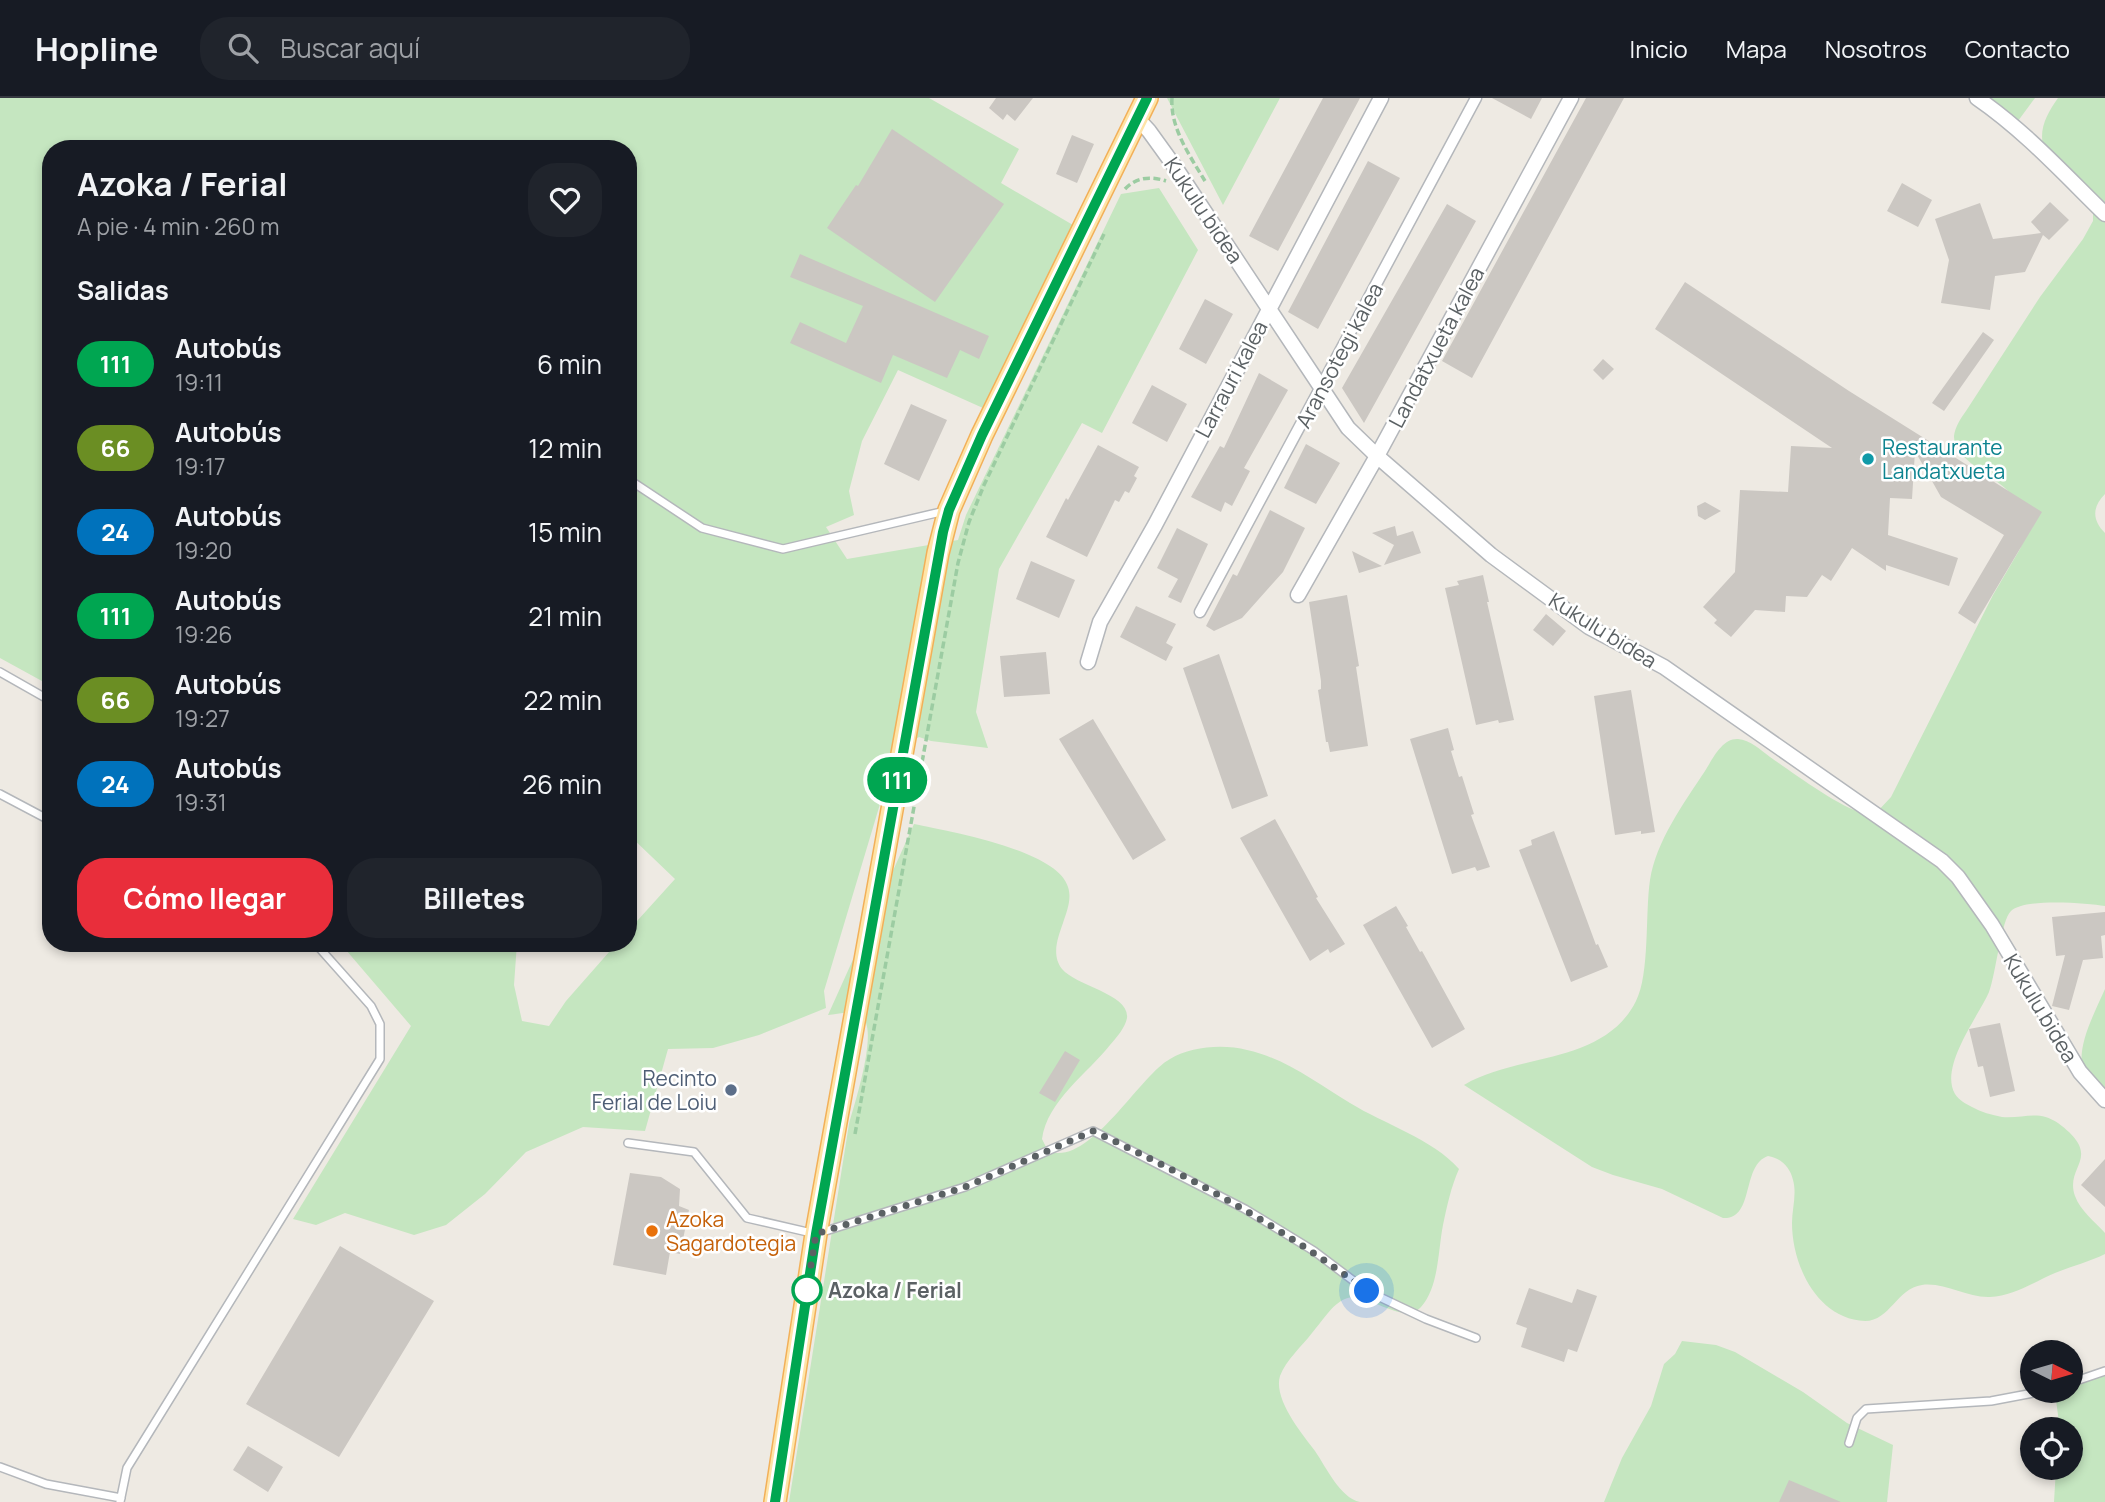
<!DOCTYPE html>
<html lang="es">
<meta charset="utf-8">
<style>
body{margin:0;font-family:Manrope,sans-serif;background:#20242c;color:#f1f3f6;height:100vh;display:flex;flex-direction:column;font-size:26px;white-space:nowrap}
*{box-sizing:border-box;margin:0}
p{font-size:23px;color:#9ea1a6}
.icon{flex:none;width:38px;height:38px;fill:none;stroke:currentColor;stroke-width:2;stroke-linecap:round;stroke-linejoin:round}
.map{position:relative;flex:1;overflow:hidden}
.details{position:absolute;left:42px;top:42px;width:595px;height:812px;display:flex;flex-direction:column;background:#171b24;border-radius:28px;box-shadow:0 4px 10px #0003}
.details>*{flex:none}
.badge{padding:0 14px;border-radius:23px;font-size:24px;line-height:46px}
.needle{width:46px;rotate:95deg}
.tools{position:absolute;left:2020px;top:1242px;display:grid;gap:14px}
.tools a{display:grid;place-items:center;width:63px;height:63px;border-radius:50%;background:#171b24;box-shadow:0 4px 10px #0003;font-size:35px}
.you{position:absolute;width:35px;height:35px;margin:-18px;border:5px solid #fff;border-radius:50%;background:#1a73e8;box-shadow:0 0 0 10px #1a73e833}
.map>.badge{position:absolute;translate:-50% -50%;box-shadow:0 0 0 4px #fff}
h2{padding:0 35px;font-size:26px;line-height:63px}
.round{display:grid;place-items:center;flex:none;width:74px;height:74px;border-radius:28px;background:#20242c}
.overview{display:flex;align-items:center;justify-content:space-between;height:119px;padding:0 35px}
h1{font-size:33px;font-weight:700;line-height:52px}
.primary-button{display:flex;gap:14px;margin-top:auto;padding:14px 35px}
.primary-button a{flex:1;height:80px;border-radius:28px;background:#e92e3b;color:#fff;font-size:28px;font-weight:700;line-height:80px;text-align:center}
.primary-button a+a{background:#20242c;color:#f1f3f6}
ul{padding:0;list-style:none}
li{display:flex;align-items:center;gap:21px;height:84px;padding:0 35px}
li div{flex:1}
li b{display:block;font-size:26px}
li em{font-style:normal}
li .badge{min-width:77px;font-weight:700;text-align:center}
header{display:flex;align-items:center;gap:42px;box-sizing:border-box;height:98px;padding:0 35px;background:#171b24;border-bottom:2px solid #363941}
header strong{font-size:33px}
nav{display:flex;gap:38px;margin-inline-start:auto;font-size:24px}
.search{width:490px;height:63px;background:#20242c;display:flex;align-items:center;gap:18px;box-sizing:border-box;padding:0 24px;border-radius:28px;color:#9ea1a6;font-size:26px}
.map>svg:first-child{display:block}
</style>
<header>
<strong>Hopline</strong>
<div class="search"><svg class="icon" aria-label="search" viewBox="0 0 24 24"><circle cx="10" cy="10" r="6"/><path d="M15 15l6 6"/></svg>Buscar aquí</div>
<nav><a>Inicio</a><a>Mapa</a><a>Nosotros</a><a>Contacto</a></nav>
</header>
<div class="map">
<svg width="2105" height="1404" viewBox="0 0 2105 1404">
<rect width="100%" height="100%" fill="#eeeae3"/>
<path fill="#c5e6c0" d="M 0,0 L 929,0 L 1019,51 L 1001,85 L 1073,127 L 983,310 L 898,272 L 862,343 L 849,393 L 854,417 L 826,429 L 847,461 L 958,442 L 966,417 L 1121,96 L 1159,90 L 1198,152 L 1102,335 L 1082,325 L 999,471 L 976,614 L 988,650 L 931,643 L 919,639 L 875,666 L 883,696 L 824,893 L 826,910 L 759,937 L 713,950 L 668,951 L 645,1033 L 583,1029 L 526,1054 L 485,1096 L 446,1127 L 414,1137 L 345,1115 L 316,1127 L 293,1121 L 411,928 L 340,845 L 517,845 L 514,887 L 522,923 L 549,928 L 566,903 L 617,845 L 628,845 L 628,833 L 675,781 L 628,736 L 628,51 L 51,51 L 51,588 L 0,560 Z
M 1167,0 L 1280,0 L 1223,107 Z
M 1988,0 L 2035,0 L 2018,23 Z
M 2058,0 L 2105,0 L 2105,396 C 2092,409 2092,422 2105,435 L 2105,808 C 2086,805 2025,800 2011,813 C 2001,822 1996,876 1989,894 C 1978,919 1939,969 1955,996 C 1959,1002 1966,1006 1972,1009 C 1981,1014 1992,1017 2002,1019 C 2023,1021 2038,1011 2058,1025 C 2105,1060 2064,1067 2075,1098 C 2080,1112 2095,1124 2105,1135 L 2105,1156 C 2089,1164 2072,1168 2055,1175 C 2034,1184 2014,1198 1990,1199 C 1967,1200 1945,1184 1922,1187 C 1897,1190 1890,1223 1865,1223 C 1817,1221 1792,1167 1792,1125 C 1792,1111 1797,1096 1793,1082 C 1790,1069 1781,1060 1768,1058 C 1741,1067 1755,1122 1723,1120 L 1662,1091 L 1613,1077 L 1592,1069 L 1464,987 C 1518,955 1604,967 1636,903 C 1650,876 1645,815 1650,782 C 1656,743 1684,705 1705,673 C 1712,662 1722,640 1738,641 C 1750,642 1761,652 1770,659 C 1789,672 1840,710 1861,714 C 1866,715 1872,714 1877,714 L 1891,699 L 1993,497 L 2020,451 L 2028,431 C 2022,419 2016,401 2007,392 C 1993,378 1953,361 1954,338 C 1955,329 1961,320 1966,313 L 2040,199 L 2083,141 L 2093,123 L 2093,111 L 2043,47 C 2039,30 2048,14 2058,0 Z
M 914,726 C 947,733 1058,752 1068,789 C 1072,801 1067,813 1063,825 C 1058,839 1051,857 1062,871 C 1076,888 1130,896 1127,920 C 1125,930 1117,939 1110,947 C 1088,975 1047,1003 1042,1041 L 1048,1053 C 1089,1070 1139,978 1170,961 C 1191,948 1224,946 1247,952 C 1287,961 1316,985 1350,1005 C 1384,1026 1433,1041 1459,1071 C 1451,1089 1447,1108 1443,1127 C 1438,1152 1439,1189 1421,1209 C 1402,1229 1367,1192 1345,1201 C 1332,1206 1321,1225 1312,1235 C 1302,1248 1286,1262 1280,1278 C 1273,1301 1302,1336 1315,1353 C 1326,1369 1340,1400 1360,1404 L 789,1404 L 849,1026 C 854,1007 880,929 861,918 C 851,912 838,916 828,917 Z
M 2105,891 L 2105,1011 C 2064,970 2085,936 2105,891 Z
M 1682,1243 L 1716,1247 L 1735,1254 L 1803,1294 L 1847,1325 L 1893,1347 L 1887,1404 L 1604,1404 L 1622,1360 L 1651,1308 L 1664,1266 L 1675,1256 Z
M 2105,1270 L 2105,1404 L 2054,1404 L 2056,1370 L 2070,1370 L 2070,1332 L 2060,1332 L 2056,1302 L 2064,1293 L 2070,1293 L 2070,1287 L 2081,1279 Z"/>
<path fill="#cbc7c2" d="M 996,0 L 1033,0 L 1015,23 L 1007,16 L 1003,22 L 989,10 Z
M 1323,0 L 1360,0 L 1278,153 L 1249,138 Z
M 1492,0 L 1542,0 L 1531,21 Z
M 1586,0 L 1624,0 L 1472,280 L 1442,263 Z
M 892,31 L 1004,106 L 935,204 L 827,130 L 856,87 L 858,88 Z
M 1072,37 L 1094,46 L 1077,85 L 1056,76 Z
M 1368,63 L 1400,80 L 1318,231 L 1288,214 Z
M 1902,85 L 1932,102 L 1918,129 L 1887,113 Z
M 2050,104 L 2069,122 L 2049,142 L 2043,137 L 2025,174 L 1995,178 L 1990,212 L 1941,205 L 1949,162 L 1935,121 L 1980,105 L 1993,141 L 2041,135 L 2031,124 Z
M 1447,106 L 1476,123 L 1364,325 L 1342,290 Z
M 800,156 L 989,238 L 979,261 L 960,252 L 947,280 L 893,257 L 881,285 L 790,245 L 800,224 L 846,245 L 863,208 L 790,179 Z
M 1685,184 L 1849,293 L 2042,414 L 1975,526 L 1958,515 L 2004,437 L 1941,399 L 1915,353 L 1912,401 L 1890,400 L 1888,437 L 1958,460 L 1949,488 L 1886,467 L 1886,473 L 1852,450 L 1831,483 L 1822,477 L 1807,499 L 1786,498 L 1785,514 L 1755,512 L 1731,539 L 1714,525 L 1717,522 L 1703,509 L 1735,474 L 1740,392 L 1788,394 L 1791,348 L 1832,350 L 1655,231 Z
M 1205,201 L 1233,216 L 1206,266 L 1179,251 Z
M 1983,234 L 1994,242 L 1944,313 L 1932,305 Z
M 1603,261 L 1614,271 L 1603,282 L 1593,272 Z
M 1259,275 L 1288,292 L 1244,370 L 1250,373 L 1232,408 L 1225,404 L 1221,414 L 1191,399 L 1220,348 L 1224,350 Z
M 1152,287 L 1187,306 L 1167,344 L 1132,325 Z
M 911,306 L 947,322 L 919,383 L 884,366 Z
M 1306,346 L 1340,365 L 1316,406 L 1284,390 Z
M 1098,347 L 1139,369 L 1134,378 L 1137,380 L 1129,395 L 1125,393 L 1119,404 L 1115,402 L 1087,459 L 1046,439 L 1066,400 L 1068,402 Z
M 1705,404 L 1721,413 L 1705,422 L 1698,418 L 1697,408 Z
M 1270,412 L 1305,430 L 1283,474 L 1242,520 L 1214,533 L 1206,528 L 1233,476 L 1237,478 Z
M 1395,428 L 1397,438 L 1413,433 L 1421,455 L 1384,467 L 1394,447 L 1372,435 Z
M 1177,430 L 1208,446 L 1181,505 L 1168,499 L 1178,481 L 1157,470 Z
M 1352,453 L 1382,468 L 1359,475 Z
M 1031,463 L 1075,482 L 1059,520 L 1016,501 Z
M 1483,477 L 1489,504 L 1487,504 L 1514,622 L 1499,625 L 1498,622 L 1476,627 L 1445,490 L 1459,487 L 1457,483 Z
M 1347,497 L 1359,568 L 1356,569 L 1368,648 L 1330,654 L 1328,644 L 1326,644 L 1318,592 L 1321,591 L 1321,583 L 1309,504 Z
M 1136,508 L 1176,526 L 1166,545 L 1173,549 L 1166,563 L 1120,539 Z
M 1546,516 L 1566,533 L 1553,548 L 1533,532 Z
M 1046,554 L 1050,596 L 1004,599 L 1000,558 Z
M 1219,556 L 1268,698 L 1232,711 L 1183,570 Z
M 1631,592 L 1655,734 L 1641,736 L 1641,733 L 1615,737 L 1594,598 Z
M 1093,621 L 1166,742 L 1133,762 L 1059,641 Z
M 1448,630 L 1454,652 L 1451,653 L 1459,679 L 1462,678 L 1474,716 L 1471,717 L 1490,769 L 1477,773 L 1475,769 L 1452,776 L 1410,641 Z
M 1275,721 L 1318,799 L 1316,800 L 1345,846 L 1330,855 L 1328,851 L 1310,863 L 1240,740 Z
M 1554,733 L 1596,847 L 1598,846 L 1608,869 L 1571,884 L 1519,752 L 1532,747 L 1531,742 Z
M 1396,808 L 1408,828 L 1406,829 L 1420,854 L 1422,853 L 1465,931 L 1432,950 L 1363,827 Z
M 2105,814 L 2105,837 L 2101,838 L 2103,860 L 2083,862 L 2069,912 L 2052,908 L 2065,857 L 2056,858 L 2052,819 Z
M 2000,925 L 2015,993 L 1990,999 L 1983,968 L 1978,969 L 1969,931 Z
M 1065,953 L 1080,962 L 1055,1004 L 1039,995 Z
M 2105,1061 L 2105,1109 L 2081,1087 Z
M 630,1075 L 661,1079 L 680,1091 L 679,1108 L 689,1112 L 680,1156 L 670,1154 L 666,1177 L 613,1167 Z
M 340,1148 L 434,1203 L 339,1359 L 246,1306 Z
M 1529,1190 L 1572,1205 L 1577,1191 L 1597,1198 L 1577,1254 L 1568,1251 L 1564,1264 L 1521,1249 L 1527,1230 L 1516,1226 Z
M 248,1348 L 283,1369 L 268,1394 L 233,1372 Z
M 1789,1382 L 1841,1404 L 1779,1404 Z"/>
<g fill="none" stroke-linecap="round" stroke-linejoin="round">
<defs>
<path id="service" d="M 628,381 L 702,430 L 783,451 L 945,413
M 0,574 L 51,603
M 0,696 L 51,723
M 628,1045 L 694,1054 L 747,1120 L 816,1136 L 965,1089 L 1093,1033 L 1245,1111 L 1314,1153 L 1367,1193 L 1426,1221 L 1476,1240
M 2070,1285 L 2105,1273
M 1849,1345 L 1857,1320 L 1866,1311 L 1991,1303 L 2044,1293
M 0,1369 L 46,1386 L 121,1400
M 120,1404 L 127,1370 L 380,961 L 380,926 L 371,908 L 315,845"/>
<path id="pedestrian" d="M 1200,514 L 1476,0"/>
<path id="minor" d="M 1977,0 C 2025,33 2064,76 2105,116
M 1138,21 L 1149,33 L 1175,69 L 1348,330 L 1377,358 L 1491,457 L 1589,529 L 1664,569 L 1942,763 L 1958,779 L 1992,827 L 2080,974 L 2105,1002
M 1298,497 L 1377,358 L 1571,0
M 1088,564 L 1100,524 L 1155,427 L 1381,0"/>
<path id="primary" d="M 775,1404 L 816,1136 L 938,455 L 949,412 L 982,337 L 1147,0"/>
</defs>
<use href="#service" stroke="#b4b7bb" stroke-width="10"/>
<use href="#pedestrian" stroke="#b4b7bb" stroke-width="13"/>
<use href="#minor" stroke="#b4b7bb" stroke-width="17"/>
<use href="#primary" stroke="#f2b059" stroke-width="24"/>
<path stroke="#9ccca2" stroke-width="3.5" stroke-dasharray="7 3.5" stroke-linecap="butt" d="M 1172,0 C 1170,30 1190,58 1205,83
M 1125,91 C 1136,79 1151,78 1166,83
M 855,1036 L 958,465 L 969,424 L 984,387 L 1104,136"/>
<use href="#service" stroke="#fff" stroke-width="7"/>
<use href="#pedestrian" stroke="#fff" stroke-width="10"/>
<use href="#minor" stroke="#fff" stroke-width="14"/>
<use href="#primary" stroke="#ffe4a7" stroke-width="21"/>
</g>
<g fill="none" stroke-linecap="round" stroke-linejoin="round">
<defs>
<path id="line" d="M 775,1404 L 816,1136 L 943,434 L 949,412 L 982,337 L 1147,0"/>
</defs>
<use href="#line" stroke="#fff" stroke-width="16"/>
<use href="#line" stroke="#00a651" stroke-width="10"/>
<path stroke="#5b6164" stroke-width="7" stroke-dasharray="0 12.6" d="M 807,1192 L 816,1136 L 965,1089 L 1093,1033 C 1189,1078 1282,1129 1367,1193"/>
</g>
<circle fill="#0f9aa8" stroke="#fff" stroke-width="2.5" cx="1868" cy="361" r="7"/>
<circle fill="#5c6f8a" stroke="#fff" stroke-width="2.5" cx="731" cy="992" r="7"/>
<circle fill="#e8710a" stroke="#fff" stroke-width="2.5" cx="652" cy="1133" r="7"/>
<circle fill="#fff" stroke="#00a651" stroke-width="3.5" cx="807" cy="1192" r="14"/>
<g text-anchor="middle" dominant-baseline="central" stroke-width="5" stroke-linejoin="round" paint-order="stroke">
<g font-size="21" fill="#5b6164" stroke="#fff">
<text transform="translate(1204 112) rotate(56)">Kukulu bidea</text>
<text transform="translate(1436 249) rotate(-62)">Landatxueta kalea</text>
<text transform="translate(1339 257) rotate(-62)">Aransotegi kalea</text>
<text transform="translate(1231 281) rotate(-62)">Larrauri kalea</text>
<text transform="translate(1603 532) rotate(32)">Kukulu bidea</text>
<text transform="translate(2041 910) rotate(59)">Kukulu bidea</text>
</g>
<g font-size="21" fill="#0d838f" stroke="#fff" text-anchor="start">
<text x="1882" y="349">Restaurante<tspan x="1882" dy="24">Landatxueta</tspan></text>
</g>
<g font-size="21" fill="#4e5e75" stroke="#fff" text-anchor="end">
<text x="717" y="980">Recinto<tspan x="717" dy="24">Ferial de Loiu</tspan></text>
</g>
<g font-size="21" fill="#c56008" stroke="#fff" text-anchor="start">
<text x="666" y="1121">Azoka<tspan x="666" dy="24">Sagardotegia</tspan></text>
</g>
<g font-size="21" font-weight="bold" fill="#5b6164" stroke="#fff" text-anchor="start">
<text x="828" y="1192">Azoka / Ferial</text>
</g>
</g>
</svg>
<div class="tools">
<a><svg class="needle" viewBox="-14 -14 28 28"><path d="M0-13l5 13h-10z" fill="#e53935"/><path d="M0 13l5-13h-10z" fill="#9ea1a6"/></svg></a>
<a><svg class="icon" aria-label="locate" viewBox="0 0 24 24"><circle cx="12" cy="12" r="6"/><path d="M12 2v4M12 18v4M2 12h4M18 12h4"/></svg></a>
</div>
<div class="you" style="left:1367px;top:1193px"></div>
<b class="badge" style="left:897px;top:682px;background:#00a651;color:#fff">111</b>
<section class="details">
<div class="overview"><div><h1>Azoka / Ferial</h1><p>A pie · 4 min · 260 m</p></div><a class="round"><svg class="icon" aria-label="heart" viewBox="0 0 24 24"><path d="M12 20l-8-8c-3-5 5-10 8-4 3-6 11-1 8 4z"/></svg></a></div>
<h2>Salidas</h2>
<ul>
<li><span class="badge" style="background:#00a651;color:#fff">111</span><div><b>Autobús</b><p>19:11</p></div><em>6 min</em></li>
<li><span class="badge" style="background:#6b8e23;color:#fff">66</span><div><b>Autobús</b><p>19:17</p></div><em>12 min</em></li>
<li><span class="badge" style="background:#0072bc;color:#fff">24</span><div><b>Autobús</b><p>19:20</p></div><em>15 min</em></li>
<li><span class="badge" style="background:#00a651;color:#fff">111</span><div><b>Autobús</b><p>19:26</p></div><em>21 min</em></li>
<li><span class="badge" style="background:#6b8e23;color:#fff">66</span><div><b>Autobús</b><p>19:27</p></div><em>22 min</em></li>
<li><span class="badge" style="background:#0072bc;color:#fff">24</span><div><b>Autobús</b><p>19:31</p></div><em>26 min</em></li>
</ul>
<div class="primary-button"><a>Cómo llegar</a><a>Billetes</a></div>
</section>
</div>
